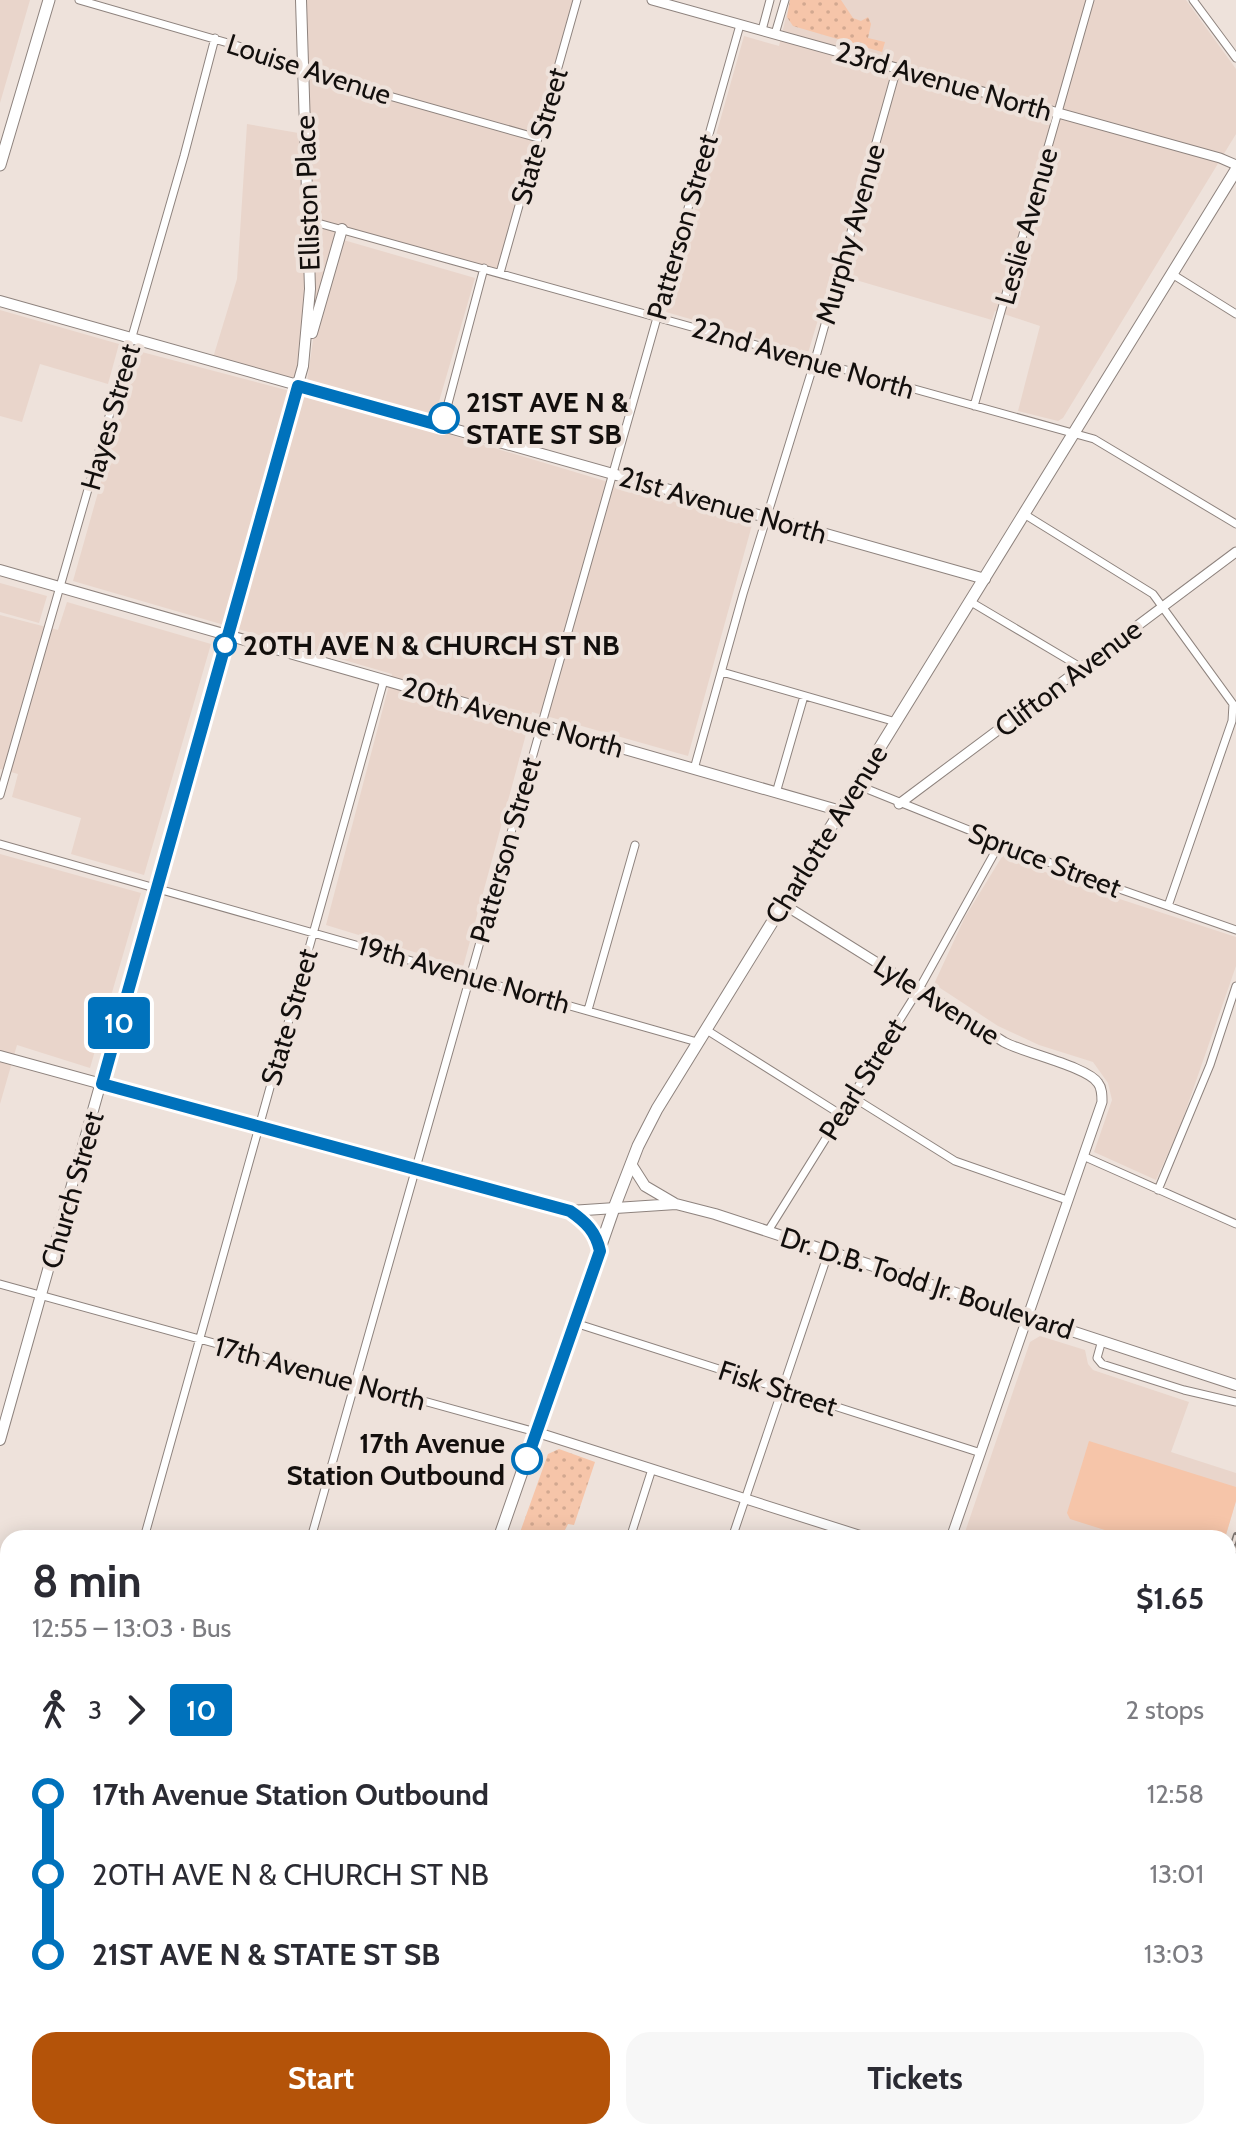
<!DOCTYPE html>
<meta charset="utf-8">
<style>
body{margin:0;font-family:Cabin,sans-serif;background:#f7f7f7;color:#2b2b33;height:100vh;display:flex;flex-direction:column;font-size:30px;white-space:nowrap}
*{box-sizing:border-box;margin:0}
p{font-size:26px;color:#7c7c81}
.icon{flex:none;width:44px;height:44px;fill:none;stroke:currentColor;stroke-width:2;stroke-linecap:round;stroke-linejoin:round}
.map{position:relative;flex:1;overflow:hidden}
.drawer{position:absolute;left:0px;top:1530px;width:1236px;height:610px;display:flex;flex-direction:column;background:#fff;border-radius:24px 24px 0 0;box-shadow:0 4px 20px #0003}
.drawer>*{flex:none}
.badge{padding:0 16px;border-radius:6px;font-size:28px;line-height:52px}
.map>.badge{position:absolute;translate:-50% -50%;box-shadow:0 0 0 4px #fff}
.legs{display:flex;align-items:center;gap:12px;height:88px;padding:0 32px;font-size:26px}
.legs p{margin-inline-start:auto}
.headline{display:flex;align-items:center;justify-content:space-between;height:136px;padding:0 32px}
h1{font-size:44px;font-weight:700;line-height:60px}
.action{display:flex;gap:16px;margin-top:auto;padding:16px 32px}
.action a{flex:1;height:92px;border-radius:24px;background:#b45309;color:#fff;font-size:32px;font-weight:700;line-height:92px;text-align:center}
.action a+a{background:#f7f7f7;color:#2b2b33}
ul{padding:0 32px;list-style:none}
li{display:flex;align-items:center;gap:28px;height:80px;font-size:30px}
li i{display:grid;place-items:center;width:12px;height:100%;margin:0 10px;background:currentColor}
li i::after{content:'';width:20px;height:20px;margin:-10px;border:6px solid;border-radius:50%;background:#fff}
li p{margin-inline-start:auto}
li:first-child i{background:linear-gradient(#0000 50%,currentColor 0)}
li:last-child i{background:linear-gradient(currentColor 50%,#0000 0)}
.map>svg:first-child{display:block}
</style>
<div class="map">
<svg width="1236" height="2139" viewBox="0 0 1236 2139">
<defs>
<pattern id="park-dots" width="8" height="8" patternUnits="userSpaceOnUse" patternTransform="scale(2)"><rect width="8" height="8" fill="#f6c5a9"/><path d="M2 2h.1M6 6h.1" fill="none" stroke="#d2a890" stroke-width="1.8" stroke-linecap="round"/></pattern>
</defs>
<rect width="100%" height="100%" fill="#eee2db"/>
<path fill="#e9d5cb" d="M 0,0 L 30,0 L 0,103 Z
M 301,0 L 577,0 L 500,273 L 343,229 L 340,239 L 475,278 L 431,429 L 752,525 L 688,756 L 532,712 L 463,967 L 326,925 L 392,674 L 73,581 L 138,351 L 305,395 L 315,327 L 298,386 L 212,361 L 237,279 L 247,124 L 304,134 Z
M 790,0 L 1186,0 L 1236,69 L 1236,134 L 1063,418 L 1058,421 L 1018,411 L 1040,326 L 995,311 L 992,320 L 832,273 L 808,353 L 666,312 L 744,36 L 779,46 Z
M 0,310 L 119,344 L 108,384 L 40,364 L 22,422 L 0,416 Z
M 0,583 L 47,596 L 39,623 L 0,612 Z
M 67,602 L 211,644 L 144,875 L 71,854 L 81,818 L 12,797 L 18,774 L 0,769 L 0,615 L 58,630 Z
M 0,854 L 141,893 L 90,1068 L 17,1045 L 0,1104 Z
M 1003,855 L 1083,887 L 1236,937 L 1236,966 L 1180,1127 L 1156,1180 L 1094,1152 L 1112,1100 L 1108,1083 L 1093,1062 L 1039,1045 L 998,1026 L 934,984 L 965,917 Z
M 1040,1336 L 1085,1350 L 1088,1364 L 1093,1370 L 1189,1402 L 1171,1452 L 1236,1473 L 1236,1501 L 1225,1538 L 963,1538 L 1030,1342 Z"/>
<path fill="url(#park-dots)" d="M 790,0 L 841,0 L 853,18 L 861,21 L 868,17 L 871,24 L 868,38 L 885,42 L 882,52 L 793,26 L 787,17 Z
M 559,1449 L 595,1462 L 574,1525 L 568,1524 L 561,1538 L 518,1538 L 548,1454 Z"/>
<path fill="#f6c5a9" d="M 1089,1441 L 1236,1487 L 1236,1501 L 1225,1538 L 1130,1538 L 1070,1519 L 1067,1513 Z"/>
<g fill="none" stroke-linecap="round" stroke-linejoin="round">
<defs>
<path id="minor" d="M 79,0 L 290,61 L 315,75 L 538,138
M 1193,0 L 1236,58
M 762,30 L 770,0
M 775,34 L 785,0
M 307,220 L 1094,439 L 1236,524
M 500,273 L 577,0
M 1172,274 L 1236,314
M 974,406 L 1090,0
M 442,426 L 484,268
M 1024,514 L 1153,594 L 1233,704 L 1232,721 L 1168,906
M 971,602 L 1082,668
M 722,672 L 896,722
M 694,769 L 743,594 L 815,360 L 897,68
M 857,785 L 1088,878 L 1236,930
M 776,793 L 804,696
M 0,795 L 184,156 L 215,38
M 0,844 L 697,1042
M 588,1010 L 635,845
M 705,1029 L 840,1114
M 851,1096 L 955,1161 L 1067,1200
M 1083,1156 L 1236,1224
M 1158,1190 L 1210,1065 L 1236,986
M 768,1231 L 919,989 L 1000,843
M 0,1284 L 536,1432
M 575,1323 L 981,1453
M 1102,1340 L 1097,1358 L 1102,1364 L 1184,1390 L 1236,1402
M 144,1538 L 384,680
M 311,1538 L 740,25
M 630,1538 L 652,1469
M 732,1538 L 829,1251
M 0,1636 L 8,1637
M 0,1742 L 8,1742
M 1228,1931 L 1236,1934
M 506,2132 L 514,2139
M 625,2132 L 636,2139
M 49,2139 L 51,2132
M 840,2139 L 843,2132
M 929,2139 L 931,2132"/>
<path id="tertiary" d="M 652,0 L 1220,158 L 1236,165
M 899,804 L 1236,552
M 783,904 L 1004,1042 C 1024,1053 1088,1067 1098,1083 C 1102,1088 1102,1095 1102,1102 L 951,1538
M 536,1432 L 868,1538
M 1228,1657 L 1236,1660
M 746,2139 L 748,2132"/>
<path id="secondary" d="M 0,301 L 985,579
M 312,333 L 342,229
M 0,570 L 841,811
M 0,1056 L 553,1208 L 570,1211 L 676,1204 L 715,1214 L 1236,1385
M 631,1164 L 645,1186 L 674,1203
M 570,1211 C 585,1221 596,1231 599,1249
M 0,1440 L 303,366 L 310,289 L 301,0"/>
<path id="primary" d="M 0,165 L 49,0
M 499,1538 L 614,1208 L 638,1146 L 657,1109 L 1236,170
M 0,1898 L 8,1900
M 0,2037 L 8,2038
M 296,2132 L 311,2139"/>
<path id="motorway" d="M 0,1945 L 8,1948
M 0,1955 L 8,1957
M 0,1979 L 8,1980
M 0,2018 L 8,2019
M 389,2132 L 399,2139
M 423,2132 L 432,2139
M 483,2132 L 491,2139"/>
</defs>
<use href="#minor" stroke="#8e837e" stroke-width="9"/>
<use href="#tertiary" stroke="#8e837e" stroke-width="11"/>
<use href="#secondary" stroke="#8e837e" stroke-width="12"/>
<use href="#primary" stroke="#8e837e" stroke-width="13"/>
<use href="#motorway" stroke="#8e837e" stroke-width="14"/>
<use href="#minor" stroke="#fff" stroke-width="7"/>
<use href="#tertiary" stroke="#fff" stroke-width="9"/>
<use href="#secondary" stroke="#fff" stroke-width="10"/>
<use href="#primary" stroke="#fff" stroke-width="11"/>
<use href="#motorway" stroke="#fff" stroke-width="12"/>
<defs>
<path id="rail" d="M 1228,1561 L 1236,1535
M 1228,1580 L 1236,1555
M 1039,2139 L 1042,2132
M 1211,2139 L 1217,2132
M 1229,2139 L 1236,2118"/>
</defs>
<use href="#rail" stroke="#7d7571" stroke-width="6"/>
<use href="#rail" stroke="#eee2db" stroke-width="3" stroke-dasharray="9" stroke-linecap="butt"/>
</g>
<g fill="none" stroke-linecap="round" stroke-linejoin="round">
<defs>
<path id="line-1" d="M 444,418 L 442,426 L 298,386 L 102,1084 L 570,1211 C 586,1222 596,1232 600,1251 L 527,1459"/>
</defs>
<use href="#line-1" stroke="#fff" stroke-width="18"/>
<use href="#line-1" stroke="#0072bc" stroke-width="12"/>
</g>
<g fill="#fff" stroke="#0072bc" stroke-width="4">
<circle cx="444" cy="418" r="14"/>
<circle cx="225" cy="645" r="10"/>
<circle cx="527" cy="1459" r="14"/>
</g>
<g text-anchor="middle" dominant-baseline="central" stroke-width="8" stroke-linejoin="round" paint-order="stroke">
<g font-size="28" fill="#130f0d" stroke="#eee2db">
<text transform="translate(309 69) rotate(18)">Louise Avenue</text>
<text transform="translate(944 81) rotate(16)">23rd Avenue North</text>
<text transform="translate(539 136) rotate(-74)">State Street</text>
<text transform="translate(307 193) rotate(-92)">Elliston Place</text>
<text transform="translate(1026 226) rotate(-74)">Leslie Avenue</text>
<text transform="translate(682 227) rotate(-74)">Patterson Street</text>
<text transform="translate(850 234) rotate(-74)">Murphy Avenue</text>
<text transform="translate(803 358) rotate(16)">22nd Avenue North</text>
<text transform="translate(110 417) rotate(-74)">Hayes Street</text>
<text transform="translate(723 505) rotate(16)">21st Avenue North</text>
<text transform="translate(1068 678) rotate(-37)">Clifton Avenue</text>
<text transform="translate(513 717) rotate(16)">20th Avenue North</text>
<text transform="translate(826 834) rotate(-58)">Charlotte Avenue</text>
<text transform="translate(505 850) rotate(-74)">Patterson Street</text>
<text transform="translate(1045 860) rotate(21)">Spruce Street</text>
<text transform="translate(464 974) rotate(16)">19th Avenue North</text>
<text transform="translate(937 1000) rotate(32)">Lyle Avenue</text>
<text transform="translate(289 1017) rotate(-74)">State Street</text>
<text transform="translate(862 1079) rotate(-58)">Pearl Street</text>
<text transform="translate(72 1190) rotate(-74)">Church Street</text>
<text transform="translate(927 1283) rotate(18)">Dr. D.B. Todd Jr. Boulevard</text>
<text transform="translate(320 1373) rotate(15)">17th Avenue North</text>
<text transform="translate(778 1388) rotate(18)">Fisk Street</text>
</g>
<g font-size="28" font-weight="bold" fill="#130f0d" stroke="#eee2db" text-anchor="start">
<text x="466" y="402">21ST AVE N &amp;<tspan x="466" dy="32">STATE ST SB</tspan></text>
<text x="243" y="645">20TH AVE N &amp; CHURCH ST NB</text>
<text x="505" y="1443" text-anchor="end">17th Avenue<tspan x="505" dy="32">Station Outbound</tspan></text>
</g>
</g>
</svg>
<b class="badge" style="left:119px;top:1023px;background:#0072bc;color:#fff">10</b>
<section class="drawer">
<div class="headline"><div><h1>8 min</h1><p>12:55 – 13:03 · Bus</p></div><b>$1.65</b></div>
<div class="legs"><svg class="icon" aria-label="walk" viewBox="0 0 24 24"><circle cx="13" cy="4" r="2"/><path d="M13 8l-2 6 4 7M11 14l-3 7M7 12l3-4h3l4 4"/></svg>3<svg class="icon" aria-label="forward" viewBox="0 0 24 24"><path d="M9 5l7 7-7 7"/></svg><b class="badge" style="background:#0072bc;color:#fff">10</b><p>2 stops</p></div>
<ul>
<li><i style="color:#0072bc"></i><b>17th Avenue Station Outbound</b><p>12:58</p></li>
<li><i style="color:#0072bc"></i><span>20TH AVE N &amp; CHURCH ST NB</span><p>13:01</p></li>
<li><i style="color:#0072bc"></i><b>21ST AVE N &amp; STATE ST SB</b><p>13:03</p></li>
</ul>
<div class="action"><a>Start</a><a>Tickets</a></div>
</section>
</div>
